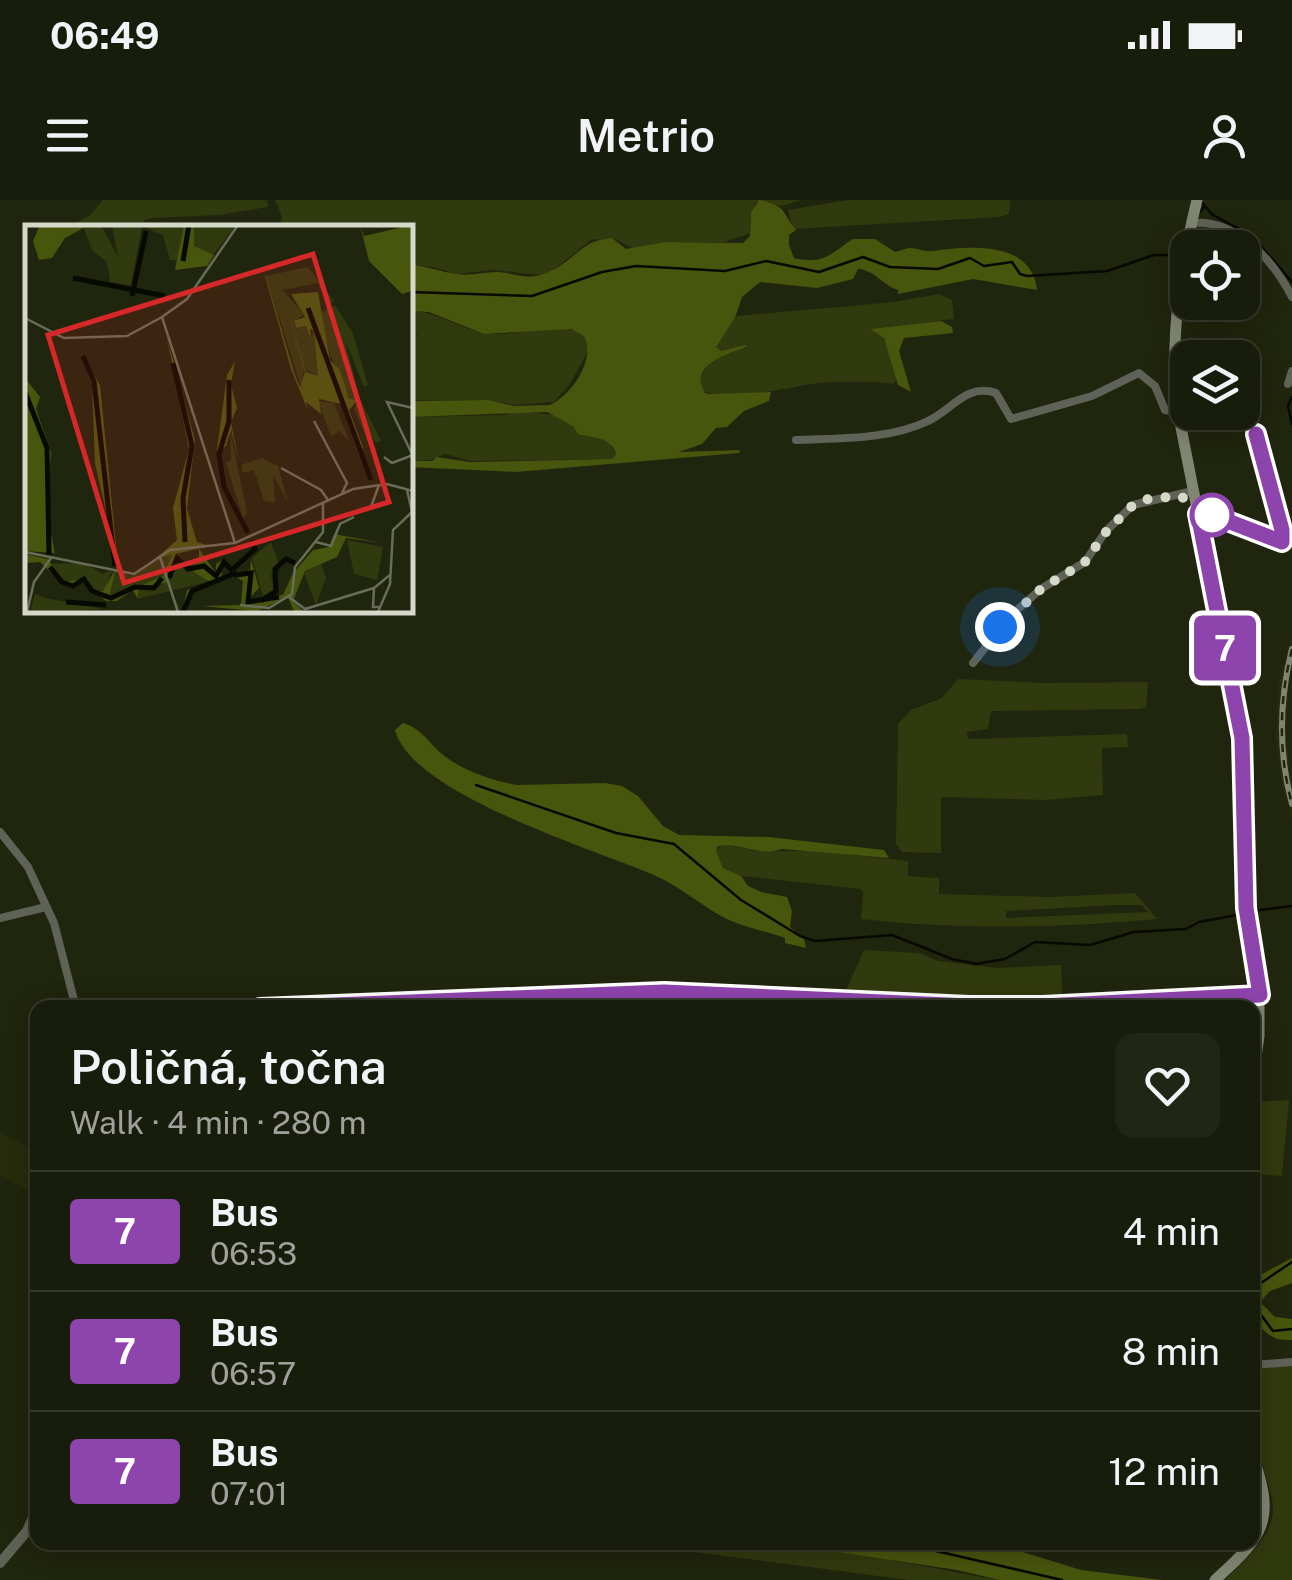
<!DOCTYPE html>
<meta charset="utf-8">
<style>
body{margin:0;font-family:"Public Sans",sans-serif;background:#212513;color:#f1f3f6;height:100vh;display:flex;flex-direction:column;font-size:38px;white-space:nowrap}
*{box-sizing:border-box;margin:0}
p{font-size:32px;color:#9fa19c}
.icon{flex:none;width:55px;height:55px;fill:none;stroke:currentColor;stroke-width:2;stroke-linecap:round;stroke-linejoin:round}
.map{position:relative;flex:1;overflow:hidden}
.drawer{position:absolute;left:30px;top:800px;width:1230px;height:550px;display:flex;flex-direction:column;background:#181c0a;border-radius:20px;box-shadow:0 5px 25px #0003,0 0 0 2px #363a2b}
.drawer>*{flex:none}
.badge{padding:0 20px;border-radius:8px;font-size:35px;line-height:65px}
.controls{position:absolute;left:1170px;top:30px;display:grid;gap:20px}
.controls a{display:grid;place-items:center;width:90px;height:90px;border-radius:20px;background:#181c0a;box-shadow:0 5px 25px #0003,0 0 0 2px #363a2b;font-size:50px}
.you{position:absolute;width:50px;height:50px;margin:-25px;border:8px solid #fff;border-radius:50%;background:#1a73e8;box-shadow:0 0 0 15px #1a73e833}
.map>.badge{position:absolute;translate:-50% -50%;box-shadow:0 0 0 5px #fff}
.round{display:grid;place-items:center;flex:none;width:105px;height:105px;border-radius:20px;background:#212513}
.head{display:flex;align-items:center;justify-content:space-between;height:170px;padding:0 40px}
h1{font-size:48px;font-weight:600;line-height:75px}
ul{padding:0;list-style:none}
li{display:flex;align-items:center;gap:30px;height:120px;padding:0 40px;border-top:2px solid #363a2b}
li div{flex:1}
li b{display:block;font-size:38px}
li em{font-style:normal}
li .badge{min-width:110px;font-weight:700;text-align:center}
.status{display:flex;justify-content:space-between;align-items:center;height:70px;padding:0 50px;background:#181c0a;direction:ltr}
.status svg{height:28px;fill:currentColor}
header{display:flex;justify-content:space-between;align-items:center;height:130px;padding:0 40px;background:#181c0a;font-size:45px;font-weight:600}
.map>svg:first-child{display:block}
</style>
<div class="status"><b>06:49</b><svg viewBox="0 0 49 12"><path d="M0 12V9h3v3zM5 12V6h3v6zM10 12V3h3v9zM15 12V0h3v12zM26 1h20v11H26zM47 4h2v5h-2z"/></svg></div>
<header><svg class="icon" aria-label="menu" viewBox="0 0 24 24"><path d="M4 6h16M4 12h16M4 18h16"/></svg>Metrio<svg class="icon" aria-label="person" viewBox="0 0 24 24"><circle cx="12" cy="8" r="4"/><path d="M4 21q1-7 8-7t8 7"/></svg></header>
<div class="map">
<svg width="1292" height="1380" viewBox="0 0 1292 1380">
<rect width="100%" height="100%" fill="#20250d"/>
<path fill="#262c0c" d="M 1292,431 L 1286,536 L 1292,585 L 1292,620 L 1282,584 L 1276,536 L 1279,484 Z
M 0,933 L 37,951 L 37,996 L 0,975 Z"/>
<path fill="#31390f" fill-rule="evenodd" d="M 103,0 L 267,0 L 268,7 L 220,15 L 152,18 L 144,20 L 143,27 L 69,27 L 90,15 Z
M 275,0 L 801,0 L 782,6 L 756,2 L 751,12 L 750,33 L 725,42 L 665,42 L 634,49 L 613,38 L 591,40 L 552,71 L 541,75 L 493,70 L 457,74 L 432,67 L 410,65 L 410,28 L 280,27 L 282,16 Z
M 849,0 L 1010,0 L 1009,14 L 1000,17 L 793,29 L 788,10 Z
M 939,94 L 952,100 L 954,119 L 870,129 L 883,135 L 897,177 L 894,184 C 871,181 827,181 805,185 C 781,190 721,201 701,190 C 697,162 724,155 746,147 L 721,151 L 715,147 L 737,116 L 894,102 Z
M 410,111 C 439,111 463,132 492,134 C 521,136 558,119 584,135 L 589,149 L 570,184 L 554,202 L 516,205 L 488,200 L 410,200 L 410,137 L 418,135 L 410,131 Z
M 512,211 L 556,215 L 609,243 L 616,254 L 612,259 L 471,261 L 445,254 L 430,260 L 410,261 L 410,217 L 505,215 Z
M 958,479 L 1044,483 L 1148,482 L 1146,507 L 1140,509 L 991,511 L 988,529 L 966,532 L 969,539 L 1127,534 L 1128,547 L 1102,548 L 1103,595 L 1045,600 L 941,597 L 941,653 L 902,652 L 896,644 L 898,524 L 911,510 L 942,498 Z
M 723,644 L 757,651 L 815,651 L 908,661 L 908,676 L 939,678 L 939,694 L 1050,697 L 1135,693 L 1157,719 C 1059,728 959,730 861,719 L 863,692 L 860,689 L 741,676 L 723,668 L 715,651 ZM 1117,705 L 1142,705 L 1148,712 L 1006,718 L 1006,711 Z
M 864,750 L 919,753 L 938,761 L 997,768 L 1061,765 L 1063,801 L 995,802 L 843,797 Z
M 1289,900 L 1282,976 L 1253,974 L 1252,918 L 1256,902 Z
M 1292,1164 L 1292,1380 L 1225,1380 C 1289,1318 1278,1317 1254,1237 C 1248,1217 1253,1189 1253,1167 Z
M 626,1343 L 678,1343 L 731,1350 L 741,1347 L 742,1343 C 829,1343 915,1366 1000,1380 L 908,1380 Z"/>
<path fill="#48550d" d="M 759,0 C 788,6 781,12 796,30 L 789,35 L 789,45 L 794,58 C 824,65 830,54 853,39 L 875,39 L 895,52 C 900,51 905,48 910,48 C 918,48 924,52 933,51 C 969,46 1032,40 1037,90 L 973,79 L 898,94 L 898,90 C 882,85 875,70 858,69 L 853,79 L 817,88 L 760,82 L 742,97 L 735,118 L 716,147 L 721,151 L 746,145 L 746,147 C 726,155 688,165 705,193 L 711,194 L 771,192 L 769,201 L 744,211 L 727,227 L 716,228 L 702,244 L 679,252 L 740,250 L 739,253 L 516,272 L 410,267 L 410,261 L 432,261 L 437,257 L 469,262 L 612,259 L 616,254 C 611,237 593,238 578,234 L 573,226 L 547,212 L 410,217 L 410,201 L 488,200 L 514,206 L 550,205 C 573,194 596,159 584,136 L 571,129 L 484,134 L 429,112 L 410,111 L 410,65 C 427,66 441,72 457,74 C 471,76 483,72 497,72 C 510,72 523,79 536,76 C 573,68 576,40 612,38 L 626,49 L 665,42 L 743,43 L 750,36 L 751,12 Z
M 941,121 L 952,127 L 953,133 L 904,138 L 899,151 L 911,192 L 898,185 L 884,138 L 870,129 Z
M 403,523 C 421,528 428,542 441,553 C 460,570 493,581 517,585 L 605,583 L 622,586 L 638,596 L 663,626 L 679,635 L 769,637 L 884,650 L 889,658 L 782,649 C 760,657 739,642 718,646 L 716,651 L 723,668 L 741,676 L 748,686 L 761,692 L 787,697 L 792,711 L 790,727 L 804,739 L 806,748 L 785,743 L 785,738 C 763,730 741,727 721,716 C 698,703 680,687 656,676 C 597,650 412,595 395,530 Z
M 1292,1058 L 1292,1083 L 1270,1091 L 1260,1102 L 1275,1117 L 1292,1119 L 1292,1140 C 1272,1141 1266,1133 1253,1119 L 1253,1079 Z
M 780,1343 L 993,1343 L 1081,1370 L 1162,1380 L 1000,1380 L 957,1370 Z"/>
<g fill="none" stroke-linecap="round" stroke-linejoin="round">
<path stroke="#070a00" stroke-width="2.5" d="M 1201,2 L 1213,15 L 1252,36 L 1292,82
M 1198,14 L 1204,7
M 410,92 L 532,96 L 602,72 L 636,66 L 725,71 L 766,61 L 819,72 L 863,57 L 890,67 L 938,69 L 970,58 L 984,66 L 1012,62 L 1020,74 L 1027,76 L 1107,71 L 1154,55 L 1177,55 L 1184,32
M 1292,197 L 1288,206 L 1292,224
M 476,585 L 616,633 L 674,644 L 741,700 L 800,736 L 815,741 L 892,735 L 952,759 L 976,764 L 1005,759 L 1035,742 L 1090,745 L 1134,732 L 1186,729 L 1199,722 L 1243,714
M 1251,711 L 1292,706
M 1252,1089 L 1292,1062
M 1252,1103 L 1273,1131 L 1292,1129
M 897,1342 L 1062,1380"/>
<path stroke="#5f6256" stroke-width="8" d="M 1192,23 C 1237,19 1273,60 1292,97
M 1288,184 L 1292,171
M 1256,234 L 1283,330 L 1282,342
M 796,240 C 838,238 889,240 928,221 C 952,210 966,183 996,193 L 1011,219 L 1092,196 L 1139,173 L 1155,186 L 1165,210 L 1178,212
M 1198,314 L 1212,315 L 1292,344
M 973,463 L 1010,416 L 1041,389 L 1085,362 L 1106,331 L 1133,305 L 1193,291
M 0,632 L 28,667 L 54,723 L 76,808
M 0,718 L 46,707
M 1252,1165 L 1292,1162"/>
<path stroke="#5f6256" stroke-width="10" d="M 260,808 L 664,792 L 969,806 L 1043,806 L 1259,795
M 0,1363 L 27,1331 L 38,1306"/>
<path stroke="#818673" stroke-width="11" d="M 1197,0 C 1180,70 1169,141 1178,212 L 1242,538 L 1246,708 L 1259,795 L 1259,836 L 1252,886
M 1215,1380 C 1265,1335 1276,1320 1252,1253"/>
<defs>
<path id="rail" d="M 1292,449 C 1279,501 1278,552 1292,604"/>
</defs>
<use href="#rail" stroke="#808572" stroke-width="6"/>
<use href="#rail" stroke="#20250d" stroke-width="2.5" stroke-dasharray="8" stroke-linecap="butt"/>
</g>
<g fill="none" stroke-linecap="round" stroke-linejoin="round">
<defs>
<path id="line" d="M 260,808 L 664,792 L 969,806 L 1043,806 L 1260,795 L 1246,708 L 1242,538 L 1198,314 L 1212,315 L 1282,342 L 1282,330 L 1256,234"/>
</defs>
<use href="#line" stroke="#fff" stroke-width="22"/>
<use href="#line" stroke="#8e44ad" stroke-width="15"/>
<path stroke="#d5d9ca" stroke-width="10" stroke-dasharray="0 18" d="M 1000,427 L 1041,389 L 1085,362 L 1106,332 L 1133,305 L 1148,299 L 1180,296 L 1212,315"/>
</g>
<circle fill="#fff" stroke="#8e44ad" stroke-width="5" cx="1212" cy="315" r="20"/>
<g transform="translate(25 25)">
<rect width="388" height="388" fill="#20250d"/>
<path d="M 76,0 L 93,32 L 87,0 L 159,0 L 154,35 L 145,35 L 138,10 L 117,1 L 106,60 L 85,57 L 82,37 L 67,25 L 58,2 ZM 169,0 L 211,0 L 188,30 L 181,30 L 169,21 ZM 283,42 L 309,76 L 303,81 L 293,58 L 258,65 L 279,90 L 269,97 L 271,104 L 281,101 L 286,116 L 288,104 L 297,146 L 293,151 L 279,144 L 276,162 L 241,51 ZM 310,80 L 328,108 L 343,160 L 339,162 L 320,115 L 335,174 L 356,216 L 350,218 L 339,194 L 346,224 L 329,184 L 333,175 L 325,175 L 301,120 L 294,88 ZM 293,176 L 309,178 L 325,218 L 315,206 L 306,212 ZM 205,205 L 222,288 L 218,294 L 201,237 L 206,235 ZM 237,233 L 253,241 L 263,278 L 248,250 L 250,278 L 239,276 L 229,245 L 218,248 L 216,240 ZM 322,315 L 358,322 L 352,355 L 329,349 ZM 246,317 L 254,339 L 246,350 L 249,365 L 238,371 L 227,333 ZM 142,328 L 149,329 L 141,351 L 93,372 L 85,369 L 91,343 L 105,351 ZM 151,336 L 162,346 L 172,344 L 183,357 L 112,374 L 114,363 L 126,365 L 144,356 ZM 295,336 L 301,353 L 291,380 L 279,348 ZM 59,338 L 77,349 L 87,345 L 80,366 L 66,364 L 62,353 L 38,357 L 25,339 ZM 10,369 L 20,373 L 79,384 L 5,387 Z" fill="#31390f"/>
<path d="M 15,0 L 64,0 L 40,13 L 27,33 L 14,35 L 8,16 ZM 159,0 L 169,0 L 169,21 L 189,30 L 182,41 L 150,45 ZM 335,0 L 339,11 L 387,0 L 387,66 L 377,69 L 344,36 ZM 240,51 L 241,51 L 269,147 L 275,162 L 280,147 L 258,72 L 281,147 L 293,151 L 289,106 L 285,104 L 287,118 L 281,101 L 271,103 L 269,96 L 280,92 L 266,69 L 293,67 L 305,135 L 315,145 L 324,174 L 333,175 L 324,185 L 338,222 L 335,233 L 316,179 L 294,174 L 296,189 L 281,177 L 283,186 L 266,144 ZM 142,113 L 170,215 L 162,284 L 172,317 L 184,321 L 130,334 L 152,315 L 148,283 L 164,224 ZM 56,130 L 75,160 L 93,340 L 70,238 L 67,160 ZM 210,136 L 206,160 L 212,183 L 206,197 L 214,238 L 206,205 L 201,221 L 192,228 L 192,224 L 202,150 ZM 0,153 L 15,172 L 11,184 L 26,227 L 22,288 L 30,328 L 0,326 ZM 309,309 L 357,318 L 321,313 L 312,332 L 280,346 L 268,376 L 279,387 L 269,387 L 263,372 L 232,386 L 177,381 L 216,380 L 218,356 L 209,351 L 168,367 L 157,387 L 162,365 L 225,345 L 226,334 L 234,363 L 223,375 L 258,370 L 268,348 L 288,325 L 304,322 ZM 174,324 L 191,348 L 191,339 L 199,334 L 207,344 L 215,340 L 206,347 L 195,337 L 197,353 L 185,357 L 151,336 L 141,358 L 115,362 L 112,373 L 108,365 L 92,376 L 81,376 L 59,358 L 38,359 L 15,337 L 0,338 L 0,329 L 23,334 L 38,357 L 62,353 L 68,365 L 78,366 L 91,343 L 85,369 L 91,372 L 138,351 L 149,325 L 163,342 L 174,337 Z" fill="#48550d"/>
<path fill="none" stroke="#070a00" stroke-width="5" d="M 158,36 L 164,0M 48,53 L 140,71M 107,71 L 121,6M 283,83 L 346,255M 58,131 L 69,157 L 90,341M 148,138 L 167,221 L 158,273 L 160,317M 204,155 L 204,196 L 194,229 L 199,262 L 223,308M 0,167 L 22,223 L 24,330M 25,342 L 37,357 L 48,361 L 59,354 L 67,366 L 86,373 L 110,362 L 129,363 L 137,353M 206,346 L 230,324 L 227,315M 144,353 L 152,333 L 163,344 L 179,341 L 191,351 L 199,337 L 211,350 L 226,348 L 223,377 L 254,372M 236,376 L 251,366 L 250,344 L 261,334 L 270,338M 41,377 L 81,380M 158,387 L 167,366 L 208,349"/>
<path fill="none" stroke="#686d59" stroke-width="2.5" d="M 137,92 L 162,74 L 213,0M 0,93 L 39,113 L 102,111 L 137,92 L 210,318M 388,183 L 362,177 L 388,231M 289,196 L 322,258 L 317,268M 359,232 L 367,238 L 388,230M 256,243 L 296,265 L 303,275M 329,287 L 346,282 L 354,260M 291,317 L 306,321 L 315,299 L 329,292M 0,327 L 109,349 L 145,325 L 210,318 L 328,264 L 362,259 L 388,266M 135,332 L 153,387M 264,372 L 280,384 L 349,363M 215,380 L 244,383 L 267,369 L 270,342 L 298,307 L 298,278M 354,382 L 348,382 L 349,363 L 366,349M 2,387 L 9,357 L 26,333M 353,387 L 365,359 L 368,305 L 387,287 L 382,265"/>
<path fill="#d62828" fill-opacity="0.15" stroke="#d62828" stroke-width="5" d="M 288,29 L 364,277 L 99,358 L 23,110 Z"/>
<rect width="388" height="388" fill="none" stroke="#d5d9ca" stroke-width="5"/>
</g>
</svg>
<div class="controls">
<a><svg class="icon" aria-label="locate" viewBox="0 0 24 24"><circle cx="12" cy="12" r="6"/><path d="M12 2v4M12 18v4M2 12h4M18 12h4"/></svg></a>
<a><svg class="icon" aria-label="layers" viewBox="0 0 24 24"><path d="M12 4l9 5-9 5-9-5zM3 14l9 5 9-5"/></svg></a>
</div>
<div class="you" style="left:1000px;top:427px"></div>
<b class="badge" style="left:1225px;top:448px;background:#8e44ad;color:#fff">7</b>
<section class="drawer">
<div class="head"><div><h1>Poličná, točna</h1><p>Walk · 4 min · 280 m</p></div><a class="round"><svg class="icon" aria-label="heart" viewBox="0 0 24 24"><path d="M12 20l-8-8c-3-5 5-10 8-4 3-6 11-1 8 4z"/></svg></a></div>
<ul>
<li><span class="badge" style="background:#8e44ad;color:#fff">7</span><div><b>Bus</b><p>06:53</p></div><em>4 min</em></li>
<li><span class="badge" style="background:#8e44ad;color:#fff">7</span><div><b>Bus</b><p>06:57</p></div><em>8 min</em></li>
<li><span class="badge" style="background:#8e44ad;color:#fff">7</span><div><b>Bus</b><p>07:01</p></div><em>12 min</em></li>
</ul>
</section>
</div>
